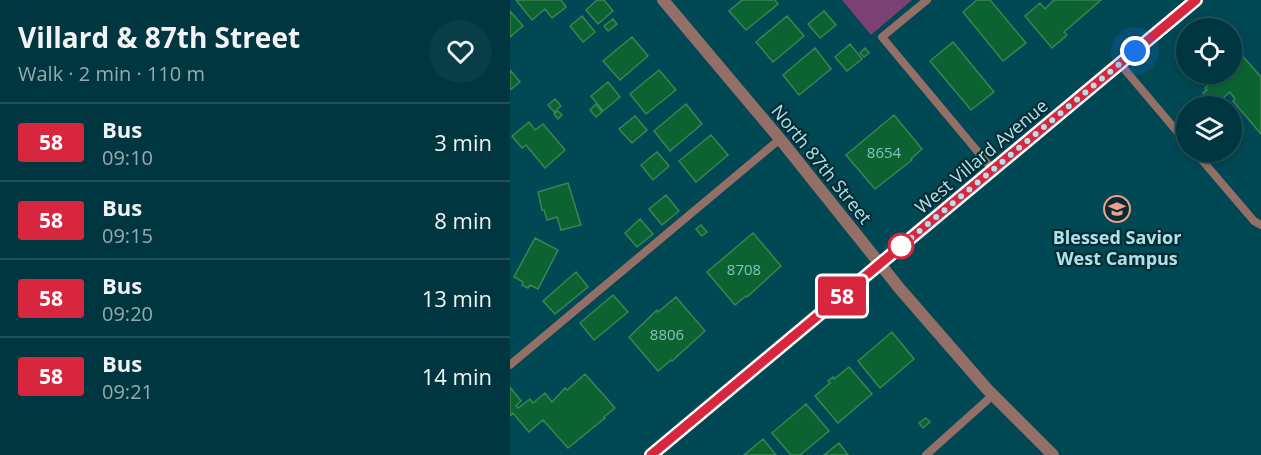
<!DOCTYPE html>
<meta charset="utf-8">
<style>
body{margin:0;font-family:"Open Sans",sans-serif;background:#0a3e46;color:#f1f3f6;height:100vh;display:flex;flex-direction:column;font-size:22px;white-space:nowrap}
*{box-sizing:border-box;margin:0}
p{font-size:20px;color:#95abb0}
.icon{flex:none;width:33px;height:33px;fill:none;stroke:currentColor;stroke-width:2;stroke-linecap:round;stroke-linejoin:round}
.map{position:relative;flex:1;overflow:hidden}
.sheet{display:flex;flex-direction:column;background:#00363f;width:510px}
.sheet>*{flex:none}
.badge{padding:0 12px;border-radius:4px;font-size:21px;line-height:39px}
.buttons{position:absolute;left:666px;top:18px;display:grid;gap:12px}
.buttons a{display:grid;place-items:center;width:66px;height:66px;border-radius:50%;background:#00363f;box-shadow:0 3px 9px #0003,0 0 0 2px #225059;font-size:30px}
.you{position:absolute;width:30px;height:30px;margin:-15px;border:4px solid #fff;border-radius:50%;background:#1a73e8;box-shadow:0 0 0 9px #1a73e833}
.map>.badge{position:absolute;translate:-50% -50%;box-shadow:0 0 0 3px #fff}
.round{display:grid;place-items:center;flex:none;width:63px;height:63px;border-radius:32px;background:#0a3e46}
.overview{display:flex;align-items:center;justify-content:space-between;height:102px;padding:0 18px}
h1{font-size:28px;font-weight:700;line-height:45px}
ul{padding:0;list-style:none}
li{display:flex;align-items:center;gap:18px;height:78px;padding:0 18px;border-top:2px solid #225059}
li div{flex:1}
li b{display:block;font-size:22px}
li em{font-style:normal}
li .badge{min-width:66px;font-weight:700;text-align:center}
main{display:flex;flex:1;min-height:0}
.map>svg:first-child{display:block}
</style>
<main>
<section class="sheet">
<div class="overview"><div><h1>Villard &amp; 87th Street</h1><p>Walk · 2 min · 110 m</p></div><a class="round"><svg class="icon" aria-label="heart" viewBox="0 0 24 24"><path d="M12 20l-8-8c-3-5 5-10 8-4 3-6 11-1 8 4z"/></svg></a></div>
<ul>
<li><span class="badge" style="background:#d7263d;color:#fff">58</span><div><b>Bus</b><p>09:10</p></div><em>3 min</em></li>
<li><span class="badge" style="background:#d7263d;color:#fff">58</span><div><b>Bus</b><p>09:15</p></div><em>8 min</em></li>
<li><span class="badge" style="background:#d7263d;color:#fff">58</span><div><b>Bus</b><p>09:20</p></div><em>13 min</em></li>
<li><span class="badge" style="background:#d7263d;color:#fff">58</span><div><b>Bus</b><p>09:21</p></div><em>14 min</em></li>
</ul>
</section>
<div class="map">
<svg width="751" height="455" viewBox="0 0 751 455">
<rect width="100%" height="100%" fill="#004854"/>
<path fill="#7b4074" d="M 332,0 L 402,0 L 361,35 Z"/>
<path fill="#0c6332" stroke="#3a8452" stroke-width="1.5" d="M 6,0 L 51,0 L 56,7 L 42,18 L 35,9 L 22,20 Z
M 87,0 L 94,0 L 103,11 L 88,24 L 76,10 Z
M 232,0 L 265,0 L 268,4 L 236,30 L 219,11 Z
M 467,0 L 480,0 L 516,43 L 493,61 L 453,12 Z
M 544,0 L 591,0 L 554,32 L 557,35 L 542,48 L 515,16 L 530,3 L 535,9 Z
M 0,11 L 13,26 L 0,37 Z
M 314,11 L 326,25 L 310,38 L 298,24 Z
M 72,16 L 85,32 L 73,42 L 60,26 Z
M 277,16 L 294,36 L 263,62 L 246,42 Z
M 103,19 L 107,24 L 98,31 L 94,26 Z
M 122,37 L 138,56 L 110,80 L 93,61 Z
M 443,42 L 484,92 L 461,110 L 420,61 Z
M 340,44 L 352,59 L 337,71 L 325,57 Z
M 305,48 L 321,69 L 289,95 L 273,75 Z
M 355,48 L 359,53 L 354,57 L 350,53 Z
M 729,52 L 751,77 L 751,134 L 723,101 L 725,99 L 720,92 L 704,106 L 701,106 L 696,101 L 698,99 L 693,93 L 697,90 L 695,88 L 713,74 L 722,74 L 722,58 Z
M 0,70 L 10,82 L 0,90 Z
M 149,70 L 166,90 L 136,114 L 120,94 Z
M 98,82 L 110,97 L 93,111 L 81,96 Z
M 45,99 L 51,106 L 44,112 L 38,105 Z
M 86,104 L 92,112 L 86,117 L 80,110 Z
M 176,104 L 192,124 L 160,151 L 144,131 Z
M 48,111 L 52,115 L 48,119 L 44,114 Z
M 384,115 L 412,149 L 401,159 L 402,160 L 365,189 L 336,155 Z
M 125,116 L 137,130 L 122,143 L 109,129 Z
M 19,122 L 25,130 L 33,124 L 55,150 L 35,168 L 16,145 L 12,148 L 2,136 Z
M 201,135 L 218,155 L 186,182 L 169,161 Z
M 147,152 L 159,166 L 143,180 L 131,165 Z
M 58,183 L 71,225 L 51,230 L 47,217 L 37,220 L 34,210 L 32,210 L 28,192 Z
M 156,195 L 169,211 L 152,225 L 139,209 Z
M 130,219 L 143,234 L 127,247 L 115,233 Z
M 191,225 L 197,232 L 192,236 L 186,229 Z
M 243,233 L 271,266 L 237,297 L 236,296 L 225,305 L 197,272 Z
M 25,238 L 48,250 L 28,289 L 20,285 L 18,288 L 12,285 L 13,282 L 4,277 Z
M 66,272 L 78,287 L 45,314 L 33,301 Z
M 103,295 L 118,312 L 84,340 L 70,323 Z
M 166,297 L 195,331 L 162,361 L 161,360 L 148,371 L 119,337 L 147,310 L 148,312 Z
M 382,332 L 404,359 L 370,388 L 348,361 Z
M 339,367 L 362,394 L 328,423 L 305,396 L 320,383 L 318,381 L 323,377 L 324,379 Z
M 75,374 L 105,408 L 94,417 L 95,418 L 58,448 L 33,420 L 19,432 L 3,413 L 0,416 L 0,387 L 11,401 L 6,406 L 8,408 L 20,399 L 23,403 L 35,393 L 42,402 L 55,388 L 57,390 Z
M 296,404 L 319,431 L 290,455 L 281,455 L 262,433 Z
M 416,418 L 420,422 L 413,428 L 409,423 Z
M 253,439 L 266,455 L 234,455 Z
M 329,443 L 338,455 L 314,455 Z"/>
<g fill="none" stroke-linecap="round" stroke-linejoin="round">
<path stroke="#946f67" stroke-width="8" d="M 417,0 L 372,37 L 483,170
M 610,64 L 676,142
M 685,152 L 744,221 L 751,225
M 0,365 L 270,139
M 416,455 L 483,395"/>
<path stroke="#946f67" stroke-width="12" d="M 153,0 L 270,139 L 390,289 L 477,389 L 543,455"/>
<path stroke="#946f67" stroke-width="12" d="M 141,455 L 686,0"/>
</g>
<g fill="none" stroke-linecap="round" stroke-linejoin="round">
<defs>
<path id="line" d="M 141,455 L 686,0"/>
</defs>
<use href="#line" stroke="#fff" stroke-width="14"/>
<use href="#line" stroke="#d7263d" stroke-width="9"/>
<path stroke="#afe1ec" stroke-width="6" stroke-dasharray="0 10.8" d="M 391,246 L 388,249 L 625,51"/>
</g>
<defs>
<symbol id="school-ring" viewBox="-11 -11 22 22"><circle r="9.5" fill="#052c33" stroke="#f49d8c" stroke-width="1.5"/><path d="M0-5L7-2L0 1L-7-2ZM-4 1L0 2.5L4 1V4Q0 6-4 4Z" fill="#f49d8c"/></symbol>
</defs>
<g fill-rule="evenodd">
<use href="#school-ring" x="592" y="194" width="30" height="30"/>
</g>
<circle fill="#fff" stroke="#d7263d" stroke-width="3" cx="391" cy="246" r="12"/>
<g text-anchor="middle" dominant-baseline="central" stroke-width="4.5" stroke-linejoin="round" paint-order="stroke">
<g font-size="15" fill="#86c2be">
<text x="374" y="152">8654</text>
<text x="234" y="269">8708</text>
<text x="157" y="334">8806</text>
</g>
<g font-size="18" fill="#afe1ec" stroke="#052c33">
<text transform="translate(471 156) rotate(-40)">West Villard Avenue</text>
<text transform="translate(312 164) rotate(51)">North 87th Street</text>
</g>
<g font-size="18" font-weight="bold" fill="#afe1ec" stroke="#052c33">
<text x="607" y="237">Blessed Savior<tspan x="607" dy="21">West Campus</tspan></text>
</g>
</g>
</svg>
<div class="buttons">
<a><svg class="icon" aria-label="locate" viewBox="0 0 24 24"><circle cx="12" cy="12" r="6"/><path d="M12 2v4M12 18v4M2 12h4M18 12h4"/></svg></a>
<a><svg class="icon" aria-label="layers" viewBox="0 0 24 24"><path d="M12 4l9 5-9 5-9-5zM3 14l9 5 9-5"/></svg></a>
</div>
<div class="you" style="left:625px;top:51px"></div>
<b class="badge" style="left:332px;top:296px;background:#d7263d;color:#fff">58</b>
</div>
</main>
